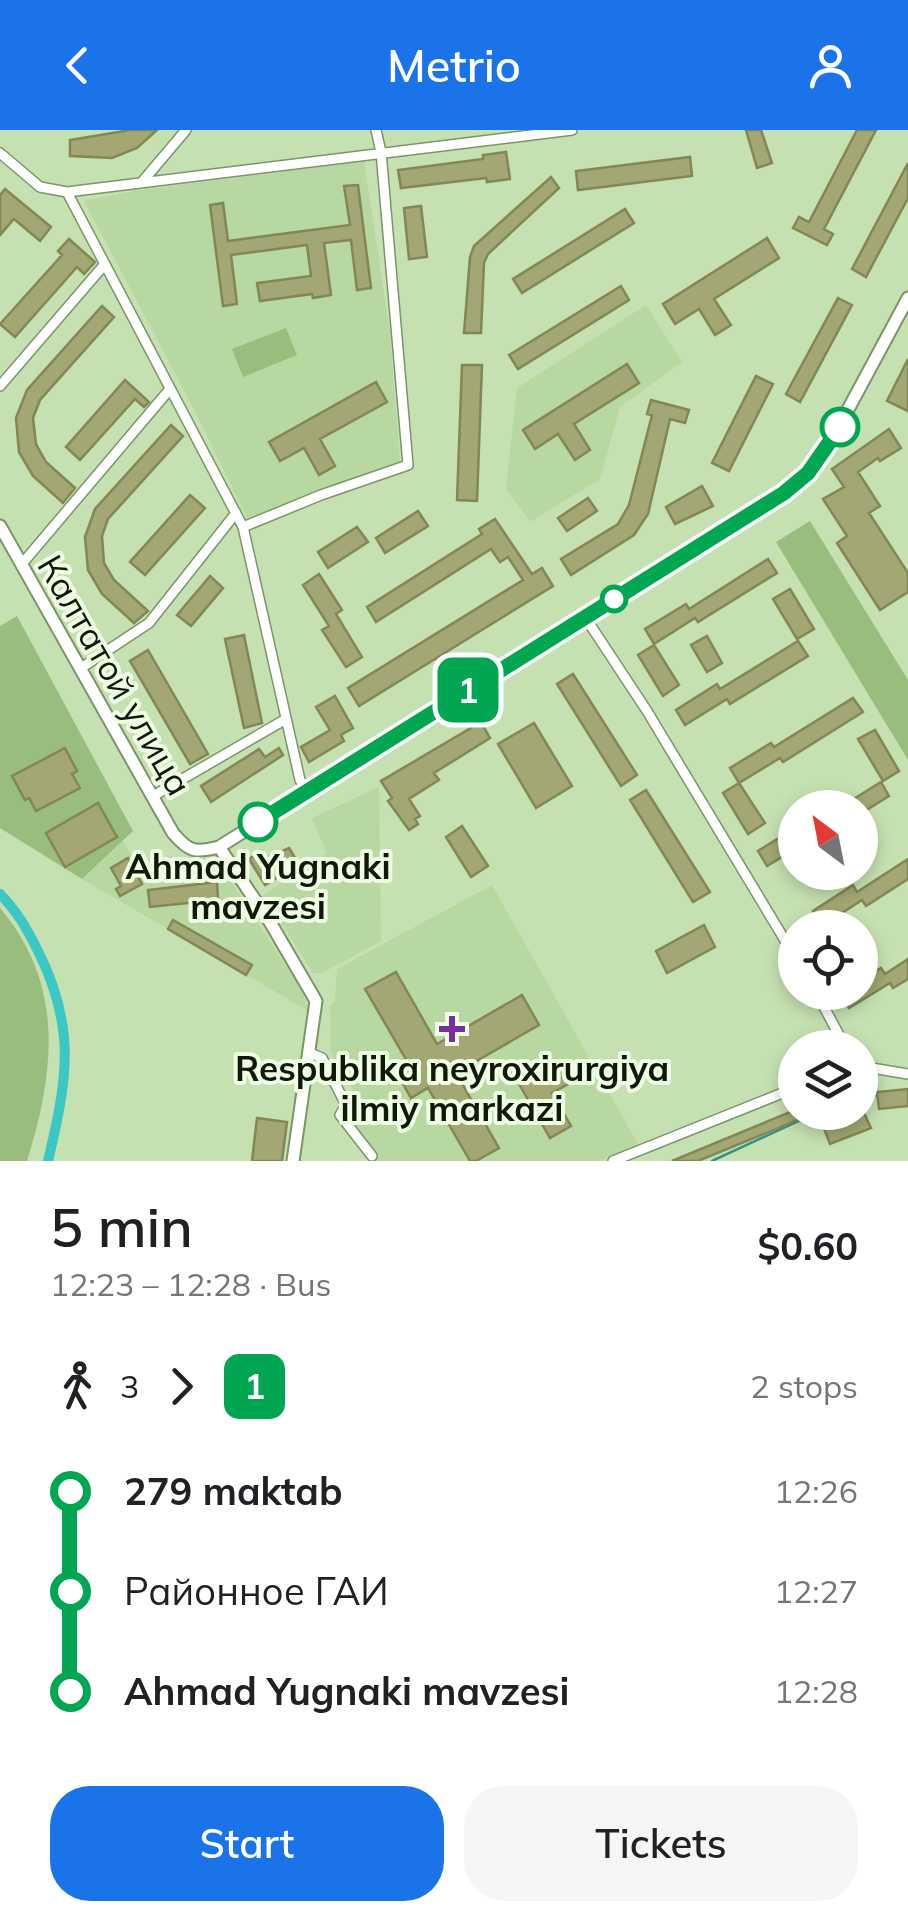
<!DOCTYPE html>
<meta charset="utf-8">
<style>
body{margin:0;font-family:Mulish,sans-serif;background:#f6f6f6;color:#202124;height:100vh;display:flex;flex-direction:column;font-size:38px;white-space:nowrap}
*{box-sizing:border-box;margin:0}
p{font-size:32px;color:#757577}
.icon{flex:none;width:55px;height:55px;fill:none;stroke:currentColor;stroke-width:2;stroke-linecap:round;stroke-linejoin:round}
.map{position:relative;height:1031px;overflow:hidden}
.panel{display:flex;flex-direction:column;background:#fff;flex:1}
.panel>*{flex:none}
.badge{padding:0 20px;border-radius:15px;font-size:35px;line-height:65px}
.needle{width:65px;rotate:328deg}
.buttons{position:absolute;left:778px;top:660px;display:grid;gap:20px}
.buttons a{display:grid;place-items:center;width:100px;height:100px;border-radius:50%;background:#fff;box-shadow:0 5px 15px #0003;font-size:50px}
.map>.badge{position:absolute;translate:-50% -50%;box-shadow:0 0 0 5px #fff}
.legs{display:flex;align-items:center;gap:15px;height:110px;padding:0 50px;font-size:32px}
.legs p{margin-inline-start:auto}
.headline{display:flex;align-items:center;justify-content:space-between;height:170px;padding:0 50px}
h1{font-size:55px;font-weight:600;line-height:75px}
.cta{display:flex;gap:20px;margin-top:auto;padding:20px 50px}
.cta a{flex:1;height:115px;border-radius:40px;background:#1a73e8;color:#fff;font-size:40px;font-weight:600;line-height:115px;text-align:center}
.cta a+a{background:#f6f6f6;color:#202124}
ul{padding:0 50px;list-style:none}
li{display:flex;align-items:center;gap:35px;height:100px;font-size:38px}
li i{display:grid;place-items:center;width:15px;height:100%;margin:0 12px;background:currentColor}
li i::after{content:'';width:25px;height:25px;margin:-12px;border:8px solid;border-radius:50%;background:#fff}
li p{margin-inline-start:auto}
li:first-child i{background:linear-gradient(#0000 50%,currentColor 0)}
li:last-child i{background:linear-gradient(currentColor 50%,#0000 0)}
header{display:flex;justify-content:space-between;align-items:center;height:130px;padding:0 50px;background:#1a73e8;color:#fff;font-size:45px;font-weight:600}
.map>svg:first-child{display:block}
</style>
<header><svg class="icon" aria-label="back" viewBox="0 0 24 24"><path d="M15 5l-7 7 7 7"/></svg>Metrio<svg class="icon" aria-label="person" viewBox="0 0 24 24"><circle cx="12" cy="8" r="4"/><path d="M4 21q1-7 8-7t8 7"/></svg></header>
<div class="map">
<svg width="908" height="1031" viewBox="0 0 908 1031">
<rect width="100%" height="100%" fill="#c5e1b1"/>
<path fill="#b8d8a2" d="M 364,31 L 390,203 L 400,331 L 249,392 L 199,289 L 84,71 L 133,61 Z
M 646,175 L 682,232 L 620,277 L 600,349 L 530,392 L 506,358 L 517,258 Z
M 379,657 L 381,811 L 322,843 L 313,843 L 263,765 L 327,723 L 312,688 Z
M 123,711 L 148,753 L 227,746 L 302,860 L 310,882 L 82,749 Z
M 492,755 L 639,1016 L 598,1031 L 374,1031 L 353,992 L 366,984 L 331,922 L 330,876 L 335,871 L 337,839 Z"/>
<path fill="#98bd7c" d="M 286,198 L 297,225 L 243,247 L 232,219 Z
M 810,391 L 908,550 L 908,630 L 776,412 Z
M 17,486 L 133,701 L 82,749 L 0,698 L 0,496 Z
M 0,778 C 65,855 55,941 27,1031 L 0,1031 Z"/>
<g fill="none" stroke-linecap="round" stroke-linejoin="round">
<path stroke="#2e938c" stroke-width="2.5" d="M 860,968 L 878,965
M 712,1031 L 818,982"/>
<path stroke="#3bc7c4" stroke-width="10" d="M 0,764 C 17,781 27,799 38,821 C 77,899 67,950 48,1031"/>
</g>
<path fill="#a2a773" stroke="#828754" stroke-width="2.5" d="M 130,0 L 157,0 L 137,18 L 112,28 L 70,26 L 70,10 Z
M 746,0 L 761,0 L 772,33 L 757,38 Z
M 857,0 L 876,0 L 824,99 L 833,104 L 827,115 L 793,98 L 799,87 L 809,92 Z
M 506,22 L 510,49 L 487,52 L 486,48 L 401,58 L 398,40 L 483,29 L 483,25 Z
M 690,27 L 692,46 L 578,60 L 576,41 Z
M 908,33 L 908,68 L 866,147 L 852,139 Z
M 551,47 L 559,58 L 488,124 L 484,133 L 481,203 L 464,203 L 470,127 L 474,116 Z
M 358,55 L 371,158 L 357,160 L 351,110 L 324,113 L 331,165 L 313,168 L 312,164 L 260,171 L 257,153 L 311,146 L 307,115 L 231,125 L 237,174 L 223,176 L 210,75 L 223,73 L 228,111 L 350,95 L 344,56 Z
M 5,59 L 51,97 L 40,111 L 14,89 L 0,105 L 0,65 Z
M 421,76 L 427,127 L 409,129 L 404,78 Z
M 625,79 L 634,93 L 522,163 L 513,149 Z
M 767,108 L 779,128 L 714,169 L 731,195 L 715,205 L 699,179 L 675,194 L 663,174 Z
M 69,109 L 95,132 L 84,144 L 77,137 L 15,207 L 0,194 L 62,125 L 58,121 Z
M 621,156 L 629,170 L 518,239 L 509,225 Z
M 838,168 L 852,175 L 800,272 L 786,264 Z
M 102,176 L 114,187 L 40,270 L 33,288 L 36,314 L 46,332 L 75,358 L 63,373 L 33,346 L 19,322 L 16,288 L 27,260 Z
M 908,229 L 908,281 L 887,271 Z
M 627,234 L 639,253 L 574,294 L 590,320 L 575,330 L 558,304 L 535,319 L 523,300 Z
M 462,235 L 482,235 L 477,371 L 457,370 Z
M 756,246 L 773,254 L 729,341 L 712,333 Z
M 125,250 L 149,272 L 144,277 L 135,269 L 80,330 L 66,317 Z
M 376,252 L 387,272 L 320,309 L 335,336 L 319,345 L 304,318 L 280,331 L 269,312 Z
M 651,270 L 689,280 L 685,293 L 670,289 L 648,384 L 634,405 L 571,445 L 561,429 L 618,394 L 629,375 L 652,285 L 647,284 Z
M 171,295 L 183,306 L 108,389 L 102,406 L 104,433 L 114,450 L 148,481 L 134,493 L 102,464 L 88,440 L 85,407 L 95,379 Z
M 889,299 L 901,318 L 880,331 L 878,328 L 858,342 L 880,376 L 869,383 L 908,443 L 908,462 L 880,480 L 837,413 L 847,406 L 823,369 L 844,357 L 832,339 Z
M 702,356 L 713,376 L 675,394 L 666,377 Z
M 190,365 L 205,378 L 145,445 L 130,432 Z
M 588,368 L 597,381 L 567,401 L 558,388 Z
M 418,381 L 428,396 L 385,423 L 376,408 Z
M 495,389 L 532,444 L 542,438 L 553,456 L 359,576 L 348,558 L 523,450 L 508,427 L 500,432 L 491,419 L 376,492 L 367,477 L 482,404 L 479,399 Z
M 357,397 L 368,412 L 328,438 L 318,422 Z
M 768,429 L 777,443 L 698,492 L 695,488 L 654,514 L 645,499 L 686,474 L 689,479 Z
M 319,444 L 342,480 L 336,484 L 362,527 L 346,537 L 322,500 L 329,496 L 303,455 Z
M 210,446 L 223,458 L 191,496 L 177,485 Z
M 790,459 L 814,499 L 797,509 L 773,469 Z
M 244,505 L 262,593 L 244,598 L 225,509 Z
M 707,506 L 722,533 L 707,542 L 691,515 Z
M 798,511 L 808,526 L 730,574 L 727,569 L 685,595 L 676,580 L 717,554 L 720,559 Z
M 654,515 L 679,555 L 663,566 L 638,525 Z
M 148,520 L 208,624 L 190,634 L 130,531 Z
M 573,544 L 637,645 L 621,656 L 557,554 Z
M 335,566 L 353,598 L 341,605 L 344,611 L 309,632 L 301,617 L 330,600 L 316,577 Z
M 853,568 L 863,582 L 783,632 L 780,628 L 739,653 L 730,638 L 771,613 L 774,617 Z
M 481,592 L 490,608 L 434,643 L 439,650 L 409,669 L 420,686 L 415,689 L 418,694 L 409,700 L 388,671 L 392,668 L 381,651 Z
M 534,593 L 572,656 L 536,678 L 498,614 Z
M 875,600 L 899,641 L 883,651 L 858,609 Z
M 65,618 L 77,641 L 72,644 L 80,658 L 36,681 L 29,668 L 25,670 L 12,646 Z
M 279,618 L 283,625 L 211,672 L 201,656 L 259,619 L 265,627 Z
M 881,652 L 889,666 L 860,684 L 860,678 L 839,678 Z
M 739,653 L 765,693 L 748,704 L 723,663 Z
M 646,660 L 710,762 L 693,772 L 630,670 Z
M 98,673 L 117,707 L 65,737 L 46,703 Z
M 462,696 L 488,736 L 471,747 L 446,707 Z
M 795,698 L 795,719 L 767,736 L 758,721 Z
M 289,718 L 299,734 L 265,755 L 249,729 L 262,721 L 266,728 Z
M 128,728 L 142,754 L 120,766 L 116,759 L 121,756 L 111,738 Z
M 908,729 L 908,749 L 866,776 L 862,770 L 822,796 L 813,781 L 853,755 L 857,762 Z
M 217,752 L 218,770 L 150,777 L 148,760 Z
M 173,790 L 252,835 L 246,845 L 168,799 Z
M 704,795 L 715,817 L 667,843 L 656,821 Z
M 908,829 L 908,849 L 893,858 L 890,853 L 849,878 L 839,862 L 860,862 L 860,851 L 881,838 L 885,844 Z
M 396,842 L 437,914 L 522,865 L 539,895 L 456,943 L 499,1018 L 476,1031 L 470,1031 L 428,958 L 411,968 L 394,938 L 407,931 L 365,859 Z
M 558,931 L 570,953 L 552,963 L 571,996 L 550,1008 L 519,954 Z
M 908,959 L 908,976 L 879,979 L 877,962 Z
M 795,980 L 815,983 L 698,1031 L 672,1031 Z
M 863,981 L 871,998 L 830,1014 L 823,996 Z
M 257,988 L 287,992 L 282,1031 L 252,1031 Z"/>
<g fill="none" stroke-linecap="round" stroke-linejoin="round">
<defs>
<path id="minor" d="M 0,23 L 40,57 L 67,62 L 572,0
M 142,52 L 186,0
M 67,62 L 243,397 L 300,650 L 307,661
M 0,256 L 105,134
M 243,397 L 321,365 L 408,335 L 381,22 L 376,0
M 21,435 L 170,259
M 585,487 L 647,581 L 795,827
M 81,538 L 149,493 L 236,383
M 155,665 L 286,589
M 816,862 L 846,918
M 310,923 L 322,928 L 346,975 L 340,985 L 372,1026
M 860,936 L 908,944
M 613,1031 L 795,958"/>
<path id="tertiary" d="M 0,396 L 173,703 C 189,722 195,723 219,717 L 797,354 L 830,313 L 908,168
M 219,717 L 270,792 L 316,871 L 293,1031"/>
</defs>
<use href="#minor" stroke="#7b9568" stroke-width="12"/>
<use href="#tertiary" stroke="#7b9568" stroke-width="15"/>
<use href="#minor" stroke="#fff" stroke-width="9"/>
<use href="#tertiary" stroke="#fff" stroke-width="11"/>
</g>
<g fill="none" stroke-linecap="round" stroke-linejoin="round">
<defs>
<path id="line-1" d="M 258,692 L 784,363 L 808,343 L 840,297"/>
</defs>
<use href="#line-1" stroke="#fff" stroke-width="22"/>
<use href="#line-1" stroke="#00a651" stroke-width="15"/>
</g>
<g fill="#fff" stroke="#00a651" stroke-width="5">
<circle cx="840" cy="297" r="18"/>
<circle cx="614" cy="469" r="12"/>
<circle cx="258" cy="692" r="18"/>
</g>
<path fill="#7a2d9e" stroke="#effde5" stroke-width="4" d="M447 884h10v10h10v10h-10v10h-10v-10h-10v-10h10z"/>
<g text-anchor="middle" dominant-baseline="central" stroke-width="8" stroke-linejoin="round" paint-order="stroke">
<g font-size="35" fill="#101908" stroke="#effde5">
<text transform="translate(115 545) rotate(60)">Калтатой улица</text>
</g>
<g font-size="35" font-weight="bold" fill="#101908" stroke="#effde5">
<text x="258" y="736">Ahmad Yugnaki<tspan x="258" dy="40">mavzesi</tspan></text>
</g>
<g font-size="35" font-weight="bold" fill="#101908" stroke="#effde5">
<text x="452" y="938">Respublika neyroxirurgiya<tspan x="452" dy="40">ilmiy markazi</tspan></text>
</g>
</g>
</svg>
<div class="buttons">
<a><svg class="needle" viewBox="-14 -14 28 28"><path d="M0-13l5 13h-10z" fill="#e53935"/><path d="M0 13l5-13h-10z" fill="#757577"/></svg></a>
<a><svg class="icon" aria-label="locate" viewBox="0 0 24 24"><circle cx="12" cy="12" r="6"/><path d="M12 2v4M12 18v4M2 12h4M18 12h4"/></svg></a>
<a><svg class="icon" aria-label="layers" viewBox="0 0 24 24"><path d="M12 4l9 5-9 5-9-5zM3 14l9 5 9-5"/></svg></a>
</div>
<b class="badge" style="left:468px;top:560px;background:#00a651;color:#fff">1</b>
</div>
<section class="panel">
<div class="headline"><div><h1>5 min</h1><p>12:23 – 12:28 · Bus</p></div><b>$0.60</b></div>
<div class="legs"><svg class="icon" aria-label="walk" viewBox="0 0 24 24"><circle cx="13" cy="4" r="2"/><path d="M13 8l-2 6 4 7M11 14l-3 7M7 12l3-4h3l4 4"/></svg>3<svg class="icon" aria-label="forward" viewBox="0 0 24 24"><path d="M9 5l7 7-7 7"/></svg><b class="badge" style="background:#00a651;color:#fff">1</b><p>2 stops</p></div>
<ul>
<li><i style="color:#00a651"></i><b>279 maktab</b><p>12:26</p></li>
<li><i style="color:#00a651"></i><span>Районное ГАИ</span><p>12:27</p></li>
<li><i style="color:#00a651"></i><b>Ahmad Yugnaki mavzesi</b><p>12:28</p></li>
</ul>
<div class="cta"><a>Start</a><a>Tickets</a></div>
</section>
